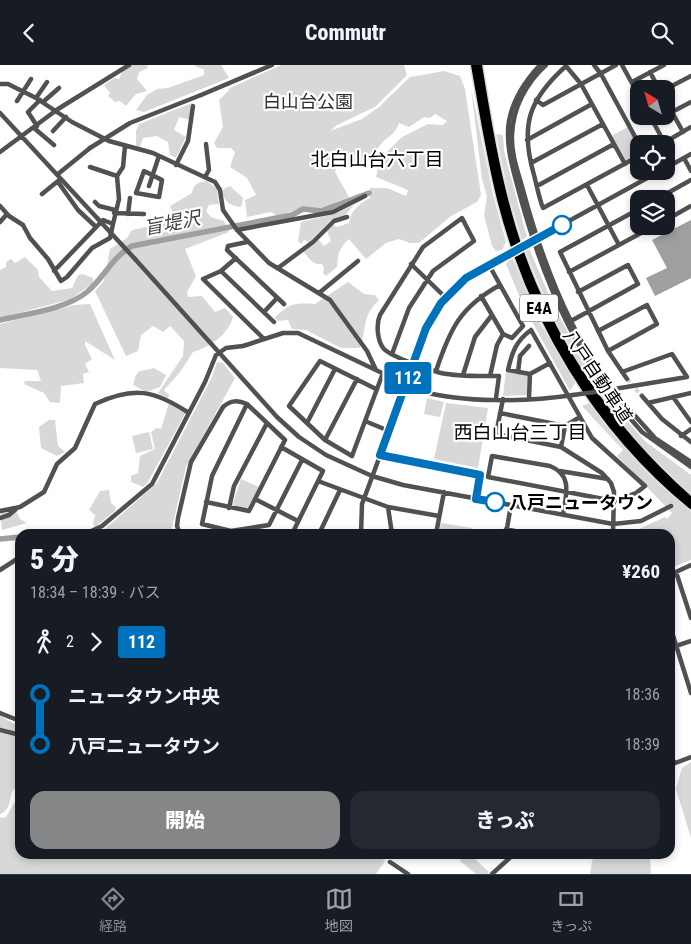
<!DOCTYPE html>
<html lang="ja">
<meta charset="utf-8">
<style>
body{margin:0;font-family:"Roboto Condensed","Noto Sans JP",sans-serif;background:#242831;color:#f1f3f6;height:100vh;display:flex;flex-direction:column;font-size:19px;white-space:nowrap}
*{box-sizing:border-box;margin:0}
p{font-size:16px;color:#9ea1a6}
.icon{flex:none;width:28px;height:28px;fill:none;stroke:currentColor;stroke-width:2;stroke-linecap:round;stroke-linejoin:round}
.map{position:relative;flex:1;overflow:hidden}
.sheet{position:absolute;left:15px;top:464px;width:660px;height:330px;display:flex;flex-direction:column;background:#171b24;border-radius:15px;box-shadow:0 2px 8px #0003}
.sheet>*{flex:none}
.badge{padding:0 10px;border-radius:4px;font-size:18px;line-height:32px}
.needle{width:32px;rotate:323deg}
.fabs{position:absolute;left:630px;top:15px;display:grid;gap:10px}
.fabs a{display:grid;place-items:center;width:45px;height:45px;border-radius:10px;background:#171b24;box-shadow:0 2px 8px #0003;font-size:25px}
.map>.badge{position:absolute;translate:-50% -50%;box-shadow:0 0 0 2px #fff}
.legs{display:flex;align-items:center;gap:8px;height:55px;padding:0 15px;font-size:16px}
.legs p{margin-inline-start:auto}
.overview{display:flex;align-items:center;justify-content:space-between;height:85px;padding:0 15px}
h1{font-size:28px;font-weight:800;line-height:38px}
.button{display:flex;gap:10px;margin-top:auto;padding:10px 15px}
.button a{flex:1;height:58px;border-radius:15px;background:#858687;color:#fff;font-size:20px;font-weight:800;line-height:58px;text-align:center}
.button a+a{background:#242831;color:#f1f3f6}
ul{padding:0 15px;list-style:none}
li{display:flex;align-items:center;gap:18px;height:50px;font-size:19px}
li i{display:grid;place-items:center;width:8px;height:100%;margin:0 6px;background:currentColor}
li i::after{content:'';width:12px;height:12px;margin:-6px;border:4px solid;border-radius:50%;background:#171b24}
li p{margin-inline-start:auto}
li:first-child i{background:linear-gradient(#0000 50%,currentColor 0)}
li:last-child i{background:linear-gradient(currentColor 50%,#0000 0)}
header{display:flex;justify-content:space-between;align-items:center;height:65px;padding:0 15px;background:#171b24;font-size:22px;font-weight:800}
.tabs{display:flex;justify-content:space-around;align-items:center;height:70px;border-top:1px solid #363941;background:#171b24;font-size:14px;color:#9ea1a6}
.tabs a{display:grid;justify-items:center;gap:2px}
.tabs .selected{color:#858687}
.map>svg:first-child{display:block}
</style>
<header><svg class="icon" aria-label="back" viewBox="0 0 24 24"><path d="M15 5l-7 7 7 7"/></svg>Commutr<svg class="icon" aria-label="search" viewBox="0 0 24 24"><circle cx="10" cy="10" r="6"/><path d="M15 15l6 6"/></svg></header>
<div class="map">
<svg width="691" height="809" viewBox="0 0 691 809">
<rect width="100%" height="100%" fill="#fff"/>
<path fill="#d8d8d8" d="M 132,0 L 147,0 L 148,3 L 139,7 L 137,14 L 147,26 L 136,29 L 126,41 L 120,36 L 115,37 L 108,31 L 110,28 L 104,20 L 114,13 L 119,14 L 122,7 Z
M 193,0 L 221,0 L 229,13 L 144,47 L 136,45 L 147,30 L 157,24 L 168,23 L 204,10 L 204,5 Z
M 281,0 L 404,0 L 407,10 L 375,42 L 337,60 L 330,66 L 362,54 L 379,42 L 410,12 L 444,6 L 460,11 L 465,24 L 481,130 L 477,137 L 451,151 L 419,178 L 410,178 L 399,174 L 386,178 L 366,194 L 349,174 C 339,183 338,189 337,202 L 326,211 L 323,208 L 324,203 L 322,199 C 313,201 308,192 303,186 L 318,174 L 324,181 L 331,176 L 327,166 L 333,160 L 337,162 L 349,158 C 350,146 360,138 370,133 L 370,123 L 387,123 L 406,131 L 408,125 L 376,112 L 380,94 L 402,72 L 428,59 L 443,60 L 447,56 L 435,49 L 430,53 L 424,52 L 409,62 L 399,58 C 394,71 389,70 381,79 C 378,82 377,87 375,90 C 366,101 349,101 337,100 L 335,107 L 349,132 L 320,144 L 305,142 L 277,151 L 271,147 L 247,152 L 245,135 L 256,130 L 247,113 L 230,102 L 235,87 L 231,83 L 217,83 L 214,78 L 223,62 L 219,35 L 229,25 L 228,24 Z
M 471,23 L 493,129 L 506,177 L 502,185 L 496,186 L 492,181 L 484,150 L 487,131 L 482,114 Z
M 192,38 L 190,55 L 179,52 L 174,65 L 186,72 L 176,93 L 170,90 L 168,77 L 157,71 L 143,73 L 140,82 L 136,81 L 136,66 L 139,59 Z
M 628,62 L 639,82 L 639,89 L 626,96 L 611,71 Z
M 496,69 L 503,70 L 504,86 L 527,172 L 522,175 L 509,133 Z
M 207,116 L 217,124 L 219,139 L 209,140 L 206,146 L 211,152 L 224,156 L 229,167 L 185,184 L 196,211 L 187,227 L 188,232 L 202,231 L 215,247 L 225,243 L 233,252 C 228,270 210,282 193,287 L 180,307 L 164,325 L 169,330 L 168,334 L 158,328 L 183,291 L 184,276 L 170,261 L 163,267 L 153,261 L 141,270 L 138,286 L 126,291 L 95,226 L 104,216 L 110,184 L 127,173 L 132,165 L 170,157 L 174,150 L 170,141 L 192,128 C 193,119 199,117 207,116 Z
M 230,121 L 243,133 L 241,142 C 230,141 225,137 222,127 L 225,123 Z
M 354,140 L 345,150 L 331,155 L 309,177 L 304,175 L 301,179 L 298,176 L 301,157 L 334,149 Z
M 529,183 L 554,242 L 595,316 L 590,316 C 563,274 543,232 525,185 Z
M 25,192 L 38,205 L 39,212 L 52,226 L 72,223 L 78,210 L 83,209 L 93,213 L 93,218 L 71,234 L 0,253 L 0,205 L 6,202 L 6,197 L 11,194 L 15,198 Z
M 512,192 L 539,256 L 575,318 L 570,326 L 523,240 L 506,199 Z
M 348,217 L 364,229 L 375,230 L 379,235 C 362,251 367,262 360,283 L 341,283 L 306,265 L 292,264 L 288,255 L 277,256 L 275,252 C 291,238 294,238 315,239 Z
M 90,239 L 115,295 L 85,276 L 85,280 L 92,294 L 85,299 L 89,307 L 83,309 L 84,318 L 61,321 L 60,338 L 50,337 L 44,328 L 24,319 L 25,316 L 41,316 L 37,305 L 0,303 L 0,259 L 74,240 Z
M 217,297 L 223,298 L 235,313 L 186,402 L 172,463 L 177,469 L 94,469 L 105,464 L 157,418 L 212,312 Z
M 154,303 L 166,310 L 160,322 L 146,327 L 133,320 C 138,301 139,308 154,303 Z
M 506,306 L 528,310 L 528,330 L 503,331 Z
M 606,332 L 645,376 L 691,410 L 691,430 L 643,383 L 602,333 Z
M 427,333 L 444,337 L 440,352 L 424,349 Z
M 169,338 L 186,347 L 148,417 L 143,422 L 131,417 L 131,411 L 138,408 L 140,391 L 155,384 L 151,367 L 157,363 L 161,364 Z
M 446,338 L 488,343 L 478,403 L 434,394 Z
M 589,338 C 619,378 651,416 691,446 L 691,495 L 670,503 L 670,469 L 617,469 L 618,464 L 639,464 L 665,452 L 667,454 L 672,448 L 617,391 L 623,385 L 582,341 Z
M 49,355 L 55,355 L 58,381 L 65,387 L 57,391 L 41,383 L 39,362 Z
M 149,367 L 153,384 L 136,388 L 132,371 Z
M 241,414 L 259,422 L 247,444 L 232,441 Z
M 109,425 L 111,438 L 116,442 L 115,446 L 95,462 L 93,459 L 95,450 L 89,445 L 100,426 Z
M 14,442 L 20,454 L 27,458 L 2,465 L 0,443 Z
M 441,458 L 472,463 L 471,469 L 439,469 Z
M 0,651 L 20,662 L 20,721 L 13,725 C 9,733 11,745 0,749 Z
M 691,697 L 691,773 L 676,724 L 682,703 Z
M 14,738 L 20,738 L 20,789 L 379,789 L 385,796 L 376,809 L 0,809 L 0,753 L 6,752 Z
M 463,789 L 478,789 L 475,794 L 489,807 L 487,809 L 476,809 L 460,796 Z
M 596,789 L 640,789 L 650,794 L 651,809 L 590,809 L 592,796 Z"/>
<path fill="#9f9f9f" d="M 691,155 L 691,213 L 655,231 L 646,213 L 667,203 L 652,175 Z"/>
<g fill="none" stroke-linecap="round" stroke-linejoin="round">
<path stroke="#9f9f9f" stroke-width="5.5" d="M 0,255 C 25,249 67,244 87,227 C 105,212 111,193 132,181 L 292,150 L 303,144 L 321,146 L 369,128
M 35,469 L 46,469
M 0,474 L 20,472"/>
<path stroke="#d9d9d9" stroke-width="4.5" stroke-dasharray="4.5 2" stroke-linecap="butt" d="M 627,314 L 642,331
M 606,316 L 620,334
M 602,318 L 616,337
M 671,441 L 691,427"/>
<defs>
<path id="highway" d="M 474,0 C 482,45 489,90 500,134 C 530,253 596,363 691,441
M 479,0 C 488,55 497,110 513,163 C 545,269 608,362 691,435"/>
</defs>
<use href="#highway" stroke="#dbdbdb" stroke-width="9"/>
<path stroke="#515151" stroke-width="4.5" d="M 540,0 C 525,16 513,34 509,56 C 505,80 513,104 519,127 C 537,194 563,261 602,318
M 546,0 C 526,18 513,43 512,70 C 511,89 518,107 523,125 C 541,192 566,259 606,316
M 594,0 L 601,9 L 639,79
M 622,0 L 639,31
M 650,7 L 659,24
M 632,17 L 664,0
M 0,19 L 8,19 L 36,33 L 72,57 L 109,76 L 153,88 L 215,117 L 220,125 L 223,145 L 237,165 L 269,198 L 330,235 L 367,286 L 376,305
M 666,24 L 691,11
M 201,30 L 272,0
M 36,33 L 47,17
M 536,35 L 543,40 L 616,0
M 17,36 L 31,14
M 666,36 L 683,67
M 43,37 L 59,23
M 672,47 L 691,37
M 0,48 L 98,154
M 650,51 L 664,77
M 37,61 L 28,47 L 40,35
M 34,63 L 54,80
M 53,66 L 66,52
M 527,75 L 592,39
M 662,79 L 691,62
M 0,87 L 58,44 L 129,0
M 684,93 L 691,106
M 531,98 L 603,59
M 625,99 L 581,19 L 566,1 C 528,35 520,61 534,110 C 537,121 539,133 543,143 L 639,91
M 176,100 L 188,76 L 193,41
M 90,102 L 117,111
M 666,103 L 691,89
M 144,106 L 162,115 L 159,132 L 136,128 Z
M 58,109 L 90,83
M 205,112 L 209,105 L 206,79
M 58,117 L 78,145 L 95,161
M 587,120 L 619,180
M 149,121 L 159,91
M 537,121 L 614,79
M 42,129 L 58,116
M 657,134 L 691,115
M 95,137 L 99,141 L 115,145
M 0,141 L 9,151 L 23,160 L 30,173 L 48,194 L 61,216 L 67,212 L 92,183 L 110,173 L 113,159
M 114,148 L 144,149
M 128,149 L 130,133
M 666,155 L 691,141
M 0,157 L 7,149
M 237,165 L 333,147 L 365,131
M 536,174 L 660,106
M 247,177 L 228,181 L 227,185 L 284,239
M 236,193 L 221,206 L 203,214 L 264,274
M 135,194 L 277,352 L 299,372 L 326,390 L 372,411 L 403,420 L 613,459 L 641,456 L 671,441
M 411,199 L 445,232
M 278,203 L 313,177 L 334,156 L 347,152
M 54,206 L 103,155 L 113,159 L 119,134 L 117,111 L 123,102 L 125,81
M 221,206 L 274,257
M 569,207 L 654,161
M 319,228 L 358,196
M 481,231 L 503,269 L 512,273 L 523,261 L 489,200
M 264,247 L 277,233
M 571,256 L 638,219 L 628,200 L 578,227
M 598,266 L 647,240 L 657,259 L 608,286
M 392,289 L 409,243 L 433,206 L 474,176 L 462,153 L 423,182 L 380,250 C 376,259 377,276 384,284 C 392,292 429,305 441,308 C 460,312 480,311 499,311 L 496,333
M 436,306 C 450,264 460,242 500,220
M 518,307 L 520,291 L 529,281
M 530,309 L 550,298
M 463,310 L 475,272 L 492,250
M 490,311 L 497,280 L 503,269
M 627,314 L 608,286 L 560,187 L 639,144
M 376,324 L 320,296 L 289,341 L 325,375 L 352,391 L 383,308
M 602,326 L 687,312 L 672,289 L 622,307
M 642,331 L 662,354 L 691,377
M 673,332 L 691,357
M 529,333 L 530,309 L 508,305 C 512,287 516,276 531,265 L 592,373 L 645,421 L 636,428 L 614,436 L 488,412 L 492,391 L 550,401 C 573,410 566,430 563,450
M 503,334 L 496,369 L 561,382 L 602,408 L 611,418 L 614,427 L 613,469
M 620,334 L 655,373 L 691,397
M 616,337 L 642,367 L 691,402
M 648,338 L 691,328
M 247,339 L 212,411 L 202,459 L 231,466 L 269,460 L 302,395
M 500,348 L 565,361 L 561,382
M 365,356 L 389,366
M 307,358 L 335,304
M 565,361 L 580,352
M 681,371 L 691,364
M 325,375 L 357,314
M 281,382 L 323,406 L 292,469
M 380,389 L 480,410 L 476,434
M 560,406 L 608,414
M 318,416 L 388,442 L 439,451
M 255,434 L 298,456
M 388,442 L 392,469 L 395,469
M 229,443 L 234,421 L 267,358
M 0,446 L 20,442 L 44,427 L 57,399 L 75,383 L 95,339 C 134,321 154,325 189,348
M 0,453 L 9,450 L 16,444
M 506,464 L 529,469
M 85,469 L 102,461 L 152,419 L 205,317 L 216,290 L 226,283 L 243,281 L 283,268 L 298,268 L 420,326 C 464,338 527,337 573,330
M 180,469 L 177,461 L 178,453 L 191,397 L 223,342 C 231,335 238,335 247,339 L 285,375 L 249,446 L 206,437
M 319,469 L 340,425
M 361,469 L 362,439 L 431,254 C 449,223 475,207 506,190
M 436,469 L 444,427
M 506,469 L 511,440
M 691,500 L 676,507 L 691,553
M 0,505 L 20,492
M 670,561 L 691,628
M 670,583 L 691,576
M 0,648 L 15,654
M 0,665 L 20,670
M 670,686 L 674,698
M 670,700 L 691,692
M 390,797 L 408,809
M 492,809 L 514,789"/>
<use href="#highway" stroke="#000" stroke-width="6"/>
<path stroke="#515151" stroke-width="4.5" d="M 90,83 L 130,58 L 201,30
M 98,154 L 135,194
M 506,190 L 529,178
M 573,330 L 602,326"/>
</g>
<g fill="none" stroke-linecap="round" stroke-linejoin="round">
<defs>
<path id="line-1" d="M 495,437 L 476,434 L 480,410 L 380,390 L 426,263 L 441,238 L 466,213 L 562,160"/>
</defs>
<use href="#line-1" stroke="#fff" stroke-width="11"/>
<use href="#line-1" stroke="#0072bc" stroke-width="8"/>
</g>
<g fill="#fff" stroke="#0072bc" stroke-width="2.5">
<circle cx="562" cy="160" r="9"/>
<circle cx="495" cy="437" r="9"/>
</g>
<g text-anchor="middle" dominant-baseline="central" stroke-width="4.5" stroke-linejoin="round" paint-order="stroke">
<rect fill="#fff" stroke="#4c4c4c" stroke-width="1" x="520" y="229.5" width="38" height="27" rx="4"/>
<g font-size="16" font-weight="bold" fill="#000">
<text x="539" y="243">E4A</text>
</g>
<g font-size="18" fill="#2f2f2f" stroke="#fff">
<text x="308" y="36">白山台公園</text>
</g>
<g font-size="18" fill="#000" stroke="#fff">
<text transform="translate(598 311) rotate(56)">八戸自動車道</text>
</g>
<g font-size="18" font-weight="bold" fill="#000" stroke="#fff" text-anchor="start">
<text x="509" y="437">八戸ニュータウン</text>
</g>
<g font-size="19" fill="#000" stroke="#fff">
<text x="377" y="94">北白山台六丁目</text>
<text x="520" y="367">西白山台三丁目</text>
</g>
<g font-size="19" font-style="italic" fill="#404040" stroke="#fff">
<text transform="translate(172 158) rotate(-11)">盲堤沢</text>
</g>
</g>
</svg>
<div class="fabs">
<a><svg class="needle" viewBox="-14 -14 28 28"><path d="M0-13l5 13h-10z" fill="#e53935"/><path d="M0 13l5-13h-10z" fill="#9ea1a6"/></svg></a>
<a><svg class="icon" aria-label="locate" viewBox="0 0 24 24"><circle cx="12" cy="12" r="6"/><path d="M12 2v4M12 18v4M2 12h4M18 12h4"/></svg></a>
<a><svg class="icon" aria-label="layers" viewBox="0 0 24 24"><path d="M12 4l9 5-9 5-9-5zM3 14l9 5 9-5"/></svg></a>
</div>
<b class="badge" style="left:408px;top:313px;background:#0072bc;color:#fff">112</b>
<section class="sheet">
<div class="overview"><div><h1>5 分</h1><p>18:34 – 18:39 · バス</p></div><b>¥260</b></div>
<div class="legs"><svg class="icon" aria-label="walk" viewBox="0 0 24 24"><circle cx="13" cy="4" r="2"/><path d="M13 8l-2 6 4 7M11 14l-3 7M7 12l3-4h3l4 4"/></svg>2<svg class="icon" aria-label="forward" viewBox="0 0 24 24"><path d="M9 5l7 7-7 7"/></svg><b class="badge" style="background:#0072bc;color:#fff">112</b></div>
<ul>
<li><i style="color:#0072bc"></i><b>ニュータウン中央</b><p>18:36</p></li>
<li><i style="color:#0072bc"></i><b>八戸ニュータウン</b><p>18:39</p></li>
</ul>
<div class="button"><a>開始</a><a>きっぷ</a></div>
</section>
</div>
<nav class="tabs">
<a class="selected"><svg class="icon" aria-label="directions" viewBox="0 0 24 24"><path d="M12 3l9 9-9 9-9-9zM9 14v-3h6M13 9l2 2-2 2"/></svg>経路</a>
<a><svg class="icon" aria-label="map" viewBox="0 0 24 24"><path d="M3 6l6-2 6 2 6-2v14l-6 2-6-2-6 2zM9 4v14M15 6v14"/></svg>地図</a>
<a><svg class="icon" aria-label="tickets" viewBox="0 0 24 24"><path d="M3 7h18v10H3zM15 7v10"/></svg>きっぷ</a>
</nav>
